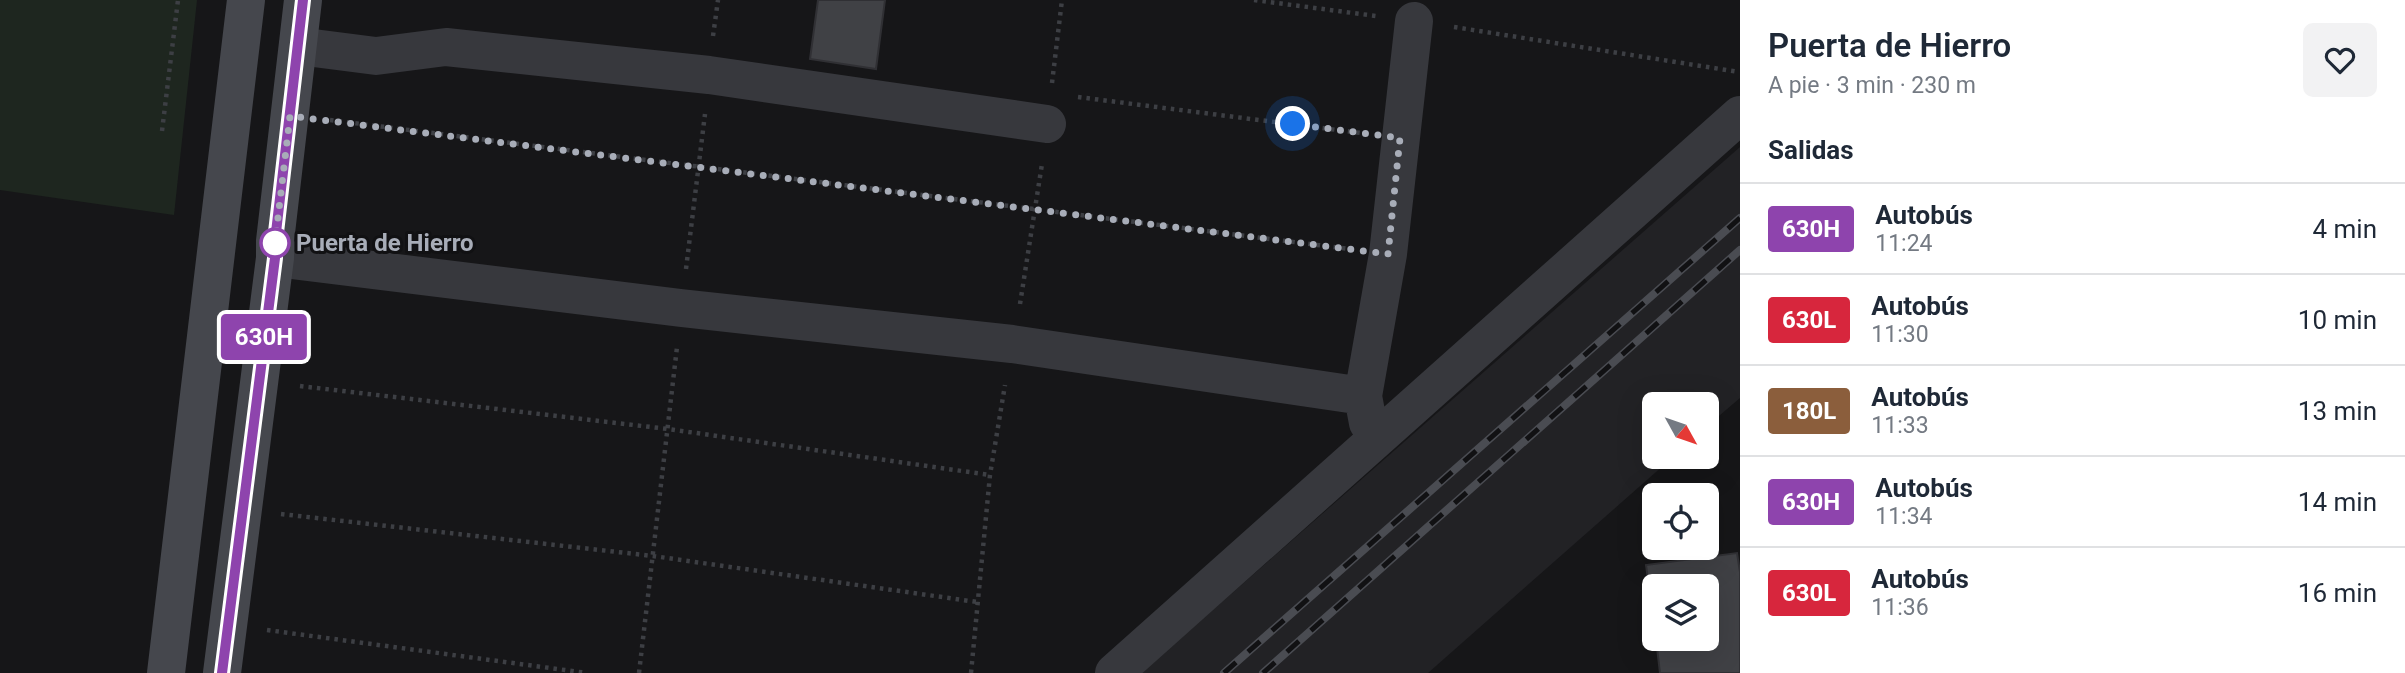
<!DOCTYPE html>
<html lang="es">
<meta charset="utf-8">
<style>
body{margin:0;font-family:Roboto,sans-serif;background:#f2f2f3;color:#1f2937;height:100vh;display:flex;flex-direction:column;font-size:26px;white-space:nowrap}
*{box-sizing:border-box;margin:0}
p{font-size:23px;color:#747a83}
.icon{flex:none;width:38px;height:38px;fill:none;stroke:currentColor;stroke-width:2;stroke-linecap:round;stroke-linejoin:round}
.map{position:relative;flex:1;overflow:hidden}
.drawer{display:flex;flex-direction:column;background:#fff;width:665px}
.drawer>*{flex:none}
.badge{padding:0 14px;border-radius:5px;font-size:24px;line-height:46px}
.needle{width:46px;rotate:130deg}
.tools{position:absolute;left:1642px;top:392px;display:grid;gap:14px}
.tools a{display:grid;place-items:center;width:77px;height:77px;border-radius:10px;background:#fff;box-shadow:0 7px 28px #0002;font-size:35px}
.you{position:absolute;width:35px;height:35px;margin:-18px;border:5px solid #fff;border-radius:50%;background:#1a73e8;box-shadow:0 0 0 10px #1a73e833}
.map>.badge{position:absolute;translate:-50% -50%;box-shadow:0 0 0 4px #fff}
h2{padding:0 28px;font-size:26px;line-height:63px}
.round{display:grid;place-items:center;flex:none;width:74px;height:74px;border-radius:10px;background:#f2f2f3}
.headline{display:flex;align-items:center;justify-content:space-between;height:119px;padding:0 28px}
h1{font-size:33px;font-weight:600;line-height:52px}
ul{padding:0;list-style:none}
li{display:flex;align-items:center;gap:21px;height:91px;padding:0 28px;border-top:2px solid #e0e1e3}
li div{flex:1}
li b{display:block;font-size:26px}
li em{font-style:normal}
li .badge{min-width:77px;font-weight:700;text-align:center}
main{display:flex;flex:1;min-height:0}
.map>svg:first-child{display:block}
</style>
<main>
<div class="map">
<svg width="1740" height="673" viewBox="0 0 1740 673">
<rect width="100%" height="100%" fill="#161618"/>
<path fill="#222225" d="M 1740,147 L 1740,398 L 1706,427 L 1706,404 L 1654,404 L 1654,457 L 1673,457 L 1428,673 L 1141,673 Z"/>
<path fill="#1e261f" d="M 0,0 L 197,0 L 174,215 L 0,190 Z"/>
<path fill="#404145" stroke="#303034" stroke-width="2" d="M 818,0 L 885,0 L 876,69 L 810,59 Z
M 1737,553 L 1740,572 L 1740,673 L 1660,673 L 1656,639 L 1706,639 L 1706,586 L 1654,586 L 1654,622 L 1646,565 Z"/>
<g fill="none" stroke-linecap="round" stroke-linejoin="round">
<path stroke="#3d3f44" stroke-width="4.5" stroke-dasharray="3.5 5" stroke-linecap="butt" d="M 1254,0 L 1376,16
M 1454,27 L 1739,72
M 713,36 L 718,0
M 1052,83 L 1062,0
M 1078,97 L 1361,133
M 330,120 L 1349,249
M 162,131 L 178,0
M 686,269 L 705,114
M 1020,304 L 1042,164
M 300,386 L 668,429 L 990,475
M 281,514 L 653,556 L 977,602
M 267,630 L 587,673
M 639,673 L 677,347
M 971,673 L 990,475 L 1005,385"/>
<path stroke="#37383d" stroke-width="38" d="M 298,46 L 376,56 L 446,47 L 709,75 L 1047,124
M 275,258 L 681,308 L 1012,344 L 1363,396
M 1368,423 L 1363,396 L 1388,254 L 1414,21
M 1114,673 L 1740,115"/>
<path stroke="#45474d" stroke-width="38" d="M 166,673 L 246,0
M 222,673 L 275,258 L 275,241 L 303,0"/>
<defs>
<path id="rail" d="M 1224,673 L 1740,218
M 1263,673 L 1740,250"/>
</defs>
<use href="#rail" stroke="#4a4c52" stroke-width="8"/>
<use href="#rail" stroke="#111113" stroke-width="5" stroke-dasharray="16" stroke-linecap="butt"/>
</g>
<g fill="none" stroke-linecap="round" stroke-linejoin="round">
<defs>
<path id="line" d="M 222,673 L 275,258 L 275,241 L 303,0"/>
</defs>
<use href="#line" stroke="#fff" stroke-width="16"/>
<use href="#line" stroke="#8e44ad" stroke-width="10"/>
<path stroke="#a8adb8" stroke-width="7" stroke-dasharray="0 12.6" d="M 275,243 L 290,116 L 1388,254 L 1400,138 L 1293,124"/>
</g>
<circle fill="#fff" stroke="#8e44ad" stroke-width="3.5" cx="275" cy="243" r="14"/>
<g text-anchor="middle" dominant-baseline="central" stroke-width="6" stroke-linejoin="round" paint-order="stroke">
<g font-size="24" font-weight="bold" fill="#a8adb8" stroke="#111113" text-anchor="start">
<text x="296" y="243">Puerta de Hierro</text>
</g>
</g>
</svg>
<div class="tools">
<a><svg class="needle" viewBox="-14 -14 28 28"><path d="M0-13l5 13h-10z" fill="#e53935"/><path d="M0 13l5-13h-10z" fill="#747a83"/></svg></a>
<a><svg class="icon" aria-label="locate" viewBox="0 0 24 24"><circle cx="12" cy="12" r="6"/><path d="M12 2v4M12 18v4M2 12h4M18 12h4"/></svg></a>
<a><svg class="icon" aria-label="layers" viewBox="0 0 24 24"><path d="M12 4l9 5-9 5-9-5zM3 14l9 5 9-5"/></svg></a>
</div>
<div class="you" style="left:1293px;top:124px"></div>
<b class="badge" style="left:264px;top:337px;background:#8e44ad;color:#fff">630H</b>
</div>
<section class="drawer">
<div class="headline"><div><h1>Puerta de Hierro</h1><p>A pie · 3 min · 230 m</p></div><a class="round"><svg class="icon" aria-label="heart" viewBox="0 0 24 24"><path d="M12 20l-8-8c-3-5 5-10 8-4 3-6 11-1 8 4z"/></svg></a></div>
<h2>Salidas</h2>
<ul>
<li><span class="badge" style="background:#8e44ad;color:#fff">630H</span><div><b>Autobús</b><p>11:24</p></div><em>4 min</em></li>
<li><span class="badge" style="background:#d7263d;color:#fff">630L</span><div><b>Autobús</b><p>11:30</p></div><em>10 min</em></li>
<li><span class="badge" style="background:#8b5e3c;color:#fff">180L</span><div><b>Autobús</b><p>11:33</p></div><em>13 min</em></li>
<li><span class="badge" style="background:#8e44ad;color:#fff">630H</span><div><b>Autobús</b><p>11:34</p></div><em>14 min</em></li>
<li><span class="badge" style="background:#d7263d;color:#fff">630L</span><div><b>Autobús</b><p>11:36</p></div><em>16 min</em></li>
</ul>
</section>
</main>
